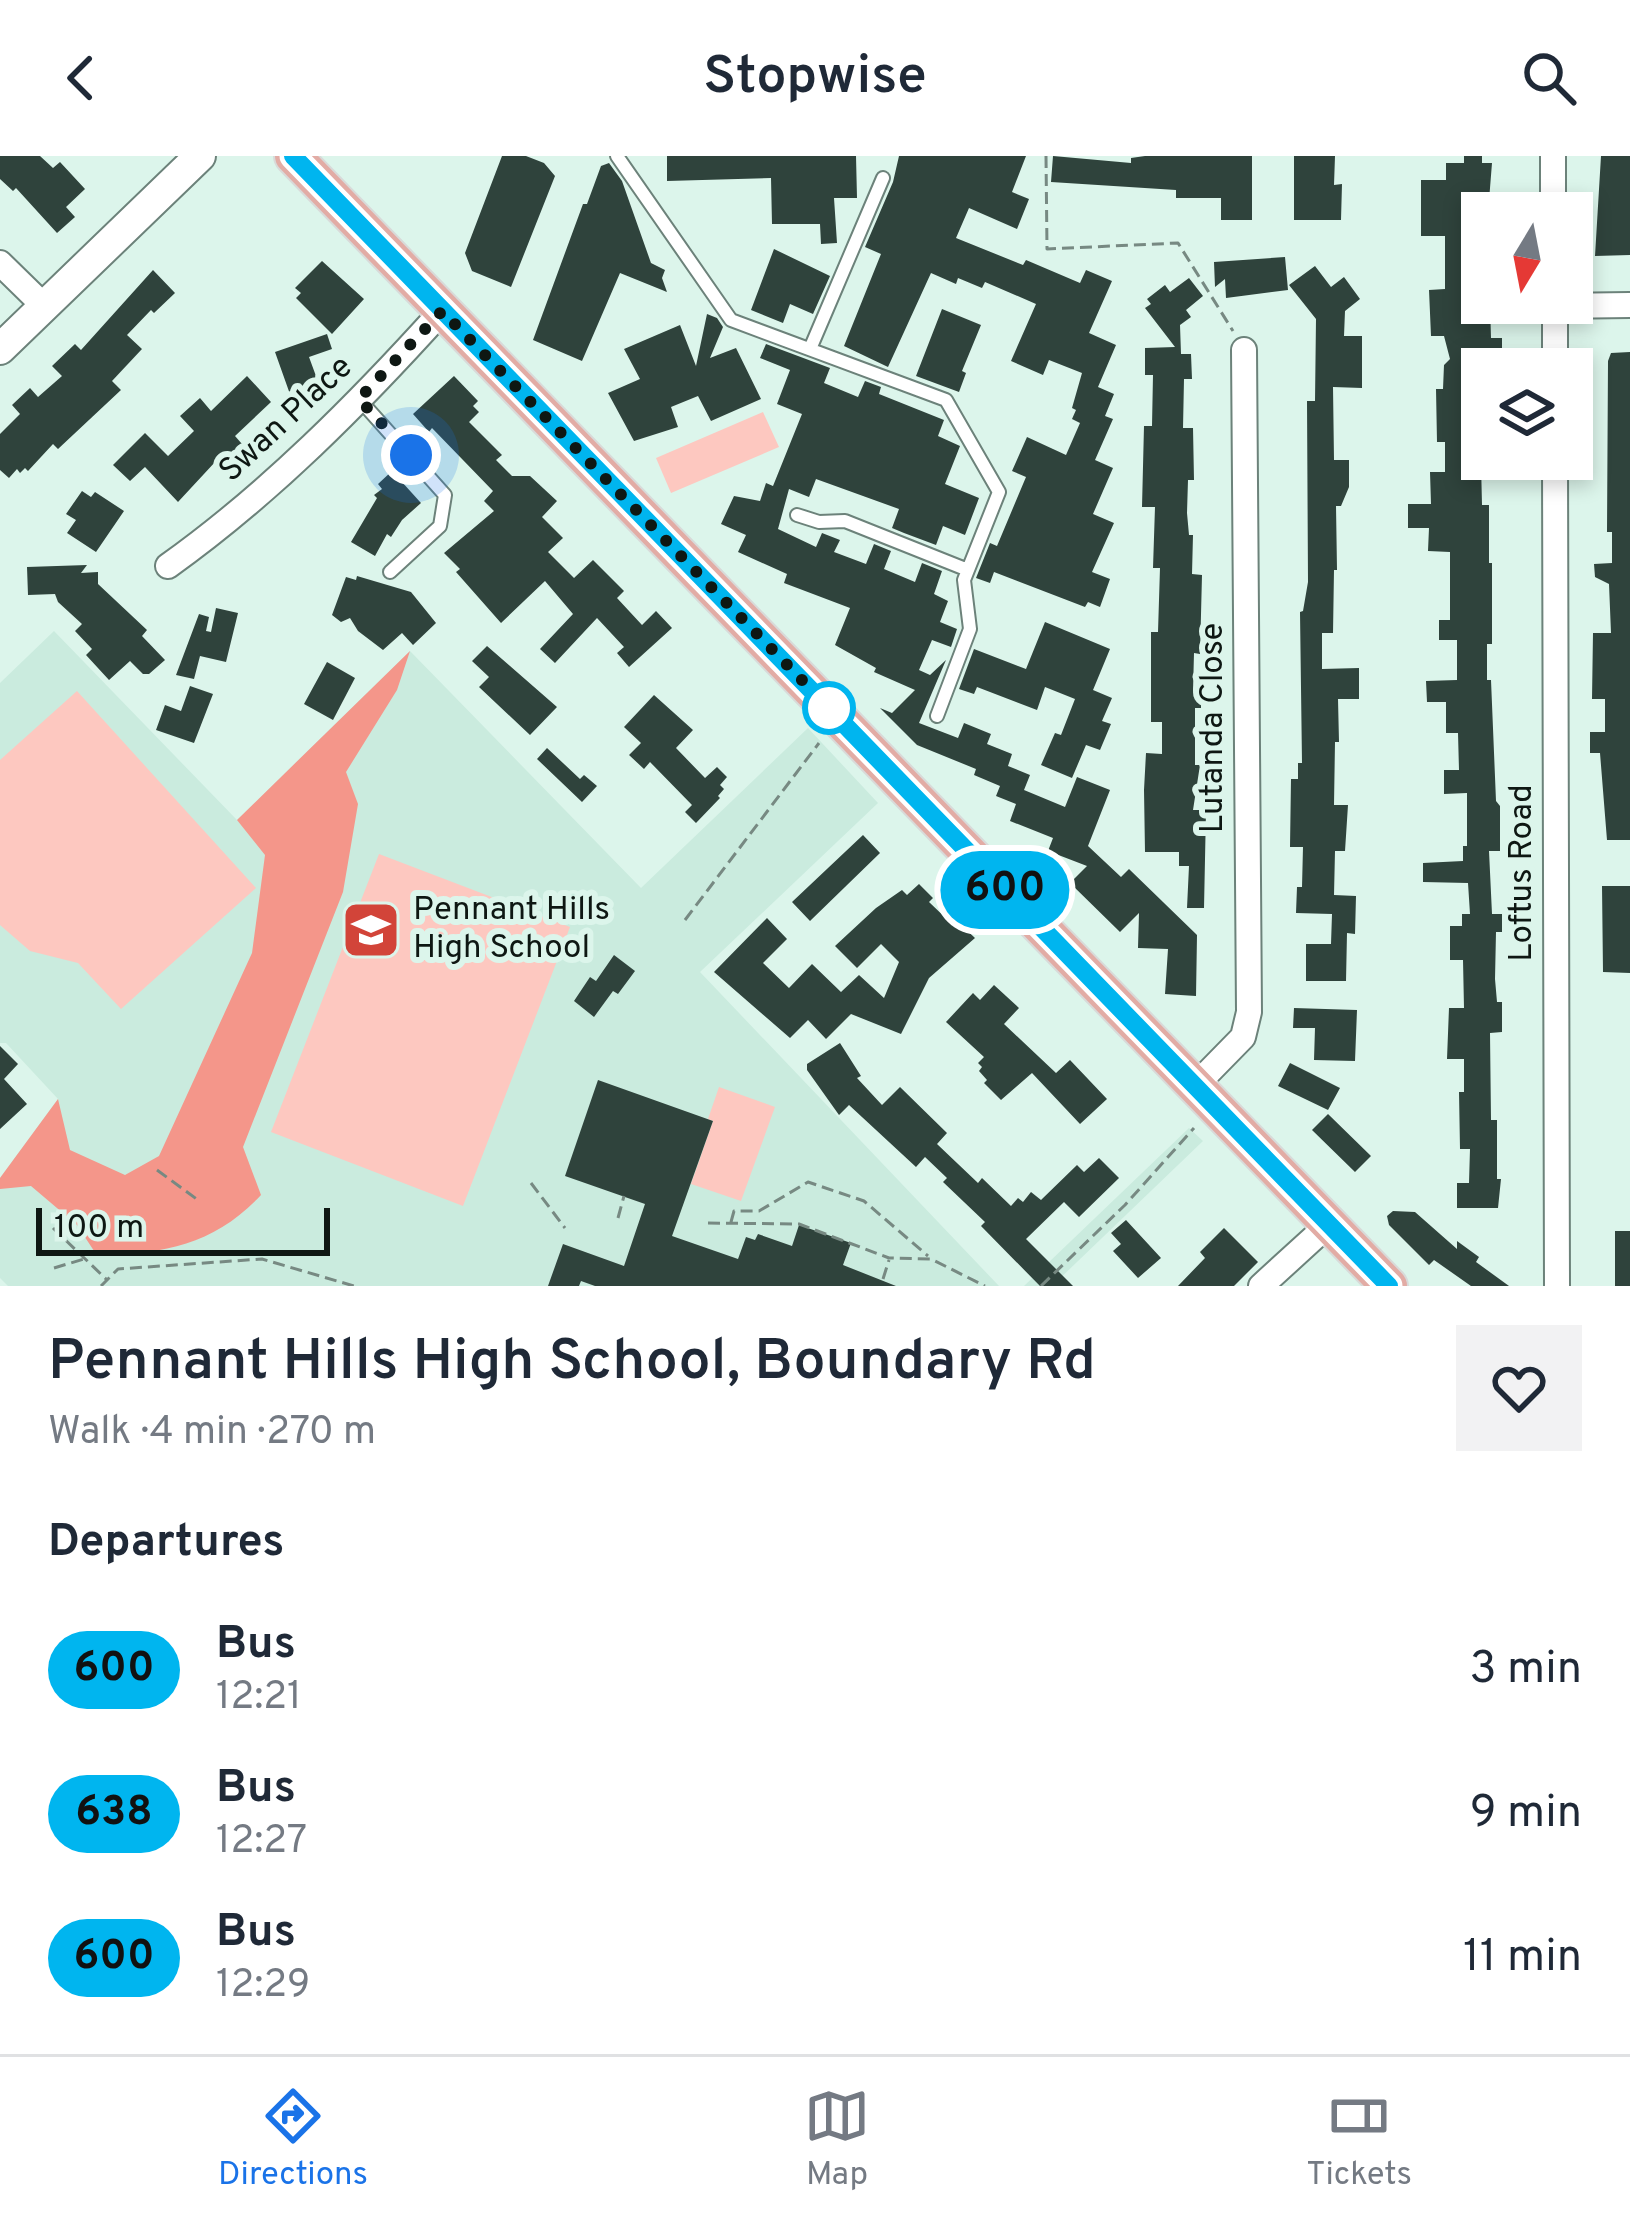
<!DOCTYPE html>
<meta charset="utf-8">
<style>
body{margin:0;font-family:Overpass,sans-serif;background:#f2f2f3;color:#1f2937;height:100vh;display:flex;flex-direction:column;font-size:45px;white-space:nowrap}
*{box-sizing:border-box;margin:0}
p{font-size:39px;color:#747a83}
.icon{flex:none;width:66px;height:66px;fill:none;stroke:currentColor;stroke-width:2;stroke-linecap:round;stroke-linejoin:round}
.map{position:relative;height:1130px;overflow:hidden}
.side{display:flex;flex-direction:column;background:#fff;flex:1}
.side>*{flex:none}
.badge{padding:0 24px;border-radius:39px;font-size:42px;line-height:78px}
.needle{width:78px;rotate:190deg}
.fabs{position:absolute;left:1461px;top:36px;display:grid;gap:24px}
.fabs a{display:grid;place-items:center;width:132px;height:132px;border-radius:0px;background:#fff;box-shadow:0 6px 18px #0003;font-size:60px}
.scale{position:absolute;left:36px;bottom:30px;width:294px;box-sizing:border-box;padding-left:12px;border:6px solid #0e1713;border-top:0;font-size:33px;line-height:42px;white-space:nowrap;color:#0e1713;-webkit-text-stroke:9px #dcf5eb;paint-order:stroke}
.you{position:absolute;width:60px;height:60px;margin:-30px;border:9px solid #fff;border-radius:50%;background:#1a73e8;box-shadow:0 0 0 18px #1a73e833}
.map>.badge{position:absolute;translate:-50% -50%;box-shadow:0 0 0 6px #fff}
h2{padding:0 48px;font-size:45px;line-height:108px}
.round{display:grid;place-items:center;flex:none;width:126px;height:126px;border-radius:0px;background:#f2f2f3}
.headline{display:flex;align-items:center;justify-content:space-between;height:204px;padding:0 48px}
h1{font-size:57px;font-weight:600;line-height:90px}
ul{padding:0;list-style:none}
li{display:flex;align-items:center;gap:36px;height:144px;padding:0 48px}
li div{flex:1}
li b{display:block;font-size:45px}
li em{font-style:normal}
li .badge{min-width:132px;font-weight:700;text-align:center}
header{display:flex;justify-content:space-between;align-items:center;height:156px;padding:0 48px;background:#fff;font-size:54px;font-weight:600}
.tab-bar{display:flex;justify-content:space-around;align-items:center;height:168px;border-top:3px solid #e0e1e3;background:#fff;font-size:33px;color:#747a83}
.tab-bar a{display:grid;justify-items:center;gap:6px}
.tab-bar .on{color:#1a73e8}
.map>svg:first-child{display:block}
</style>
<header><svg class="icon" aria-label="back" viewBox="0 0 24 24"><path d="M15 5l-7 7 7 7"/></svg>Stopwise<svg class="icon" aria-label="search" viewBox="0 0 24 24"><circle cx="10" cy="10" r="6"/><path d="M15 15l6 6"/></svg></header>
<div class="map">
<svg width="1630" height="1130" viewBox="0 0 1630 1130">
<rect width="100%" height="100%" fill="#dcf5eb"/>
<path fill="#caebde" d="M 54,475 L 237,664 L 410,495 L 641,732 L 808,572 L 878,647 L 700,816 L 999,1130 L 8,1130 L 0,1122 L 0,1022 L 58,943 L 6,887 L 0,887 L 0,527 Z
M 1189,972 L 1203,985 L 1052,1130 L 1024,1130 Z"/>
<path fill="#fdc8c0" d="M 763,256 L 779,291 L 671,337 L 656,302 Z
M 77,535 L 256,732 L 121,853 L 78,807 L 30,795 L 0,769 L 0,604 Z
M 379,698 L 570,771 L 463,1050 L 271,976 Z
M 719,931 L 775,951 L 741,1045 L 691,1028 L 713,965 L 708,963 Z"/>
<path fill="#f4968a" d="M 410,495 L 397,534 L 346,616 L 358,648 L 343,736 L 243,991 L 261,1039 C 214,1089 162,1099 96,1098 L 77,1069 L 31,1030 L 0,1033 L 0,1022 L 58,943 L 70,994 L 125,1019 L 159,1000 L 252,797 L 265,699 L 237,664 Z"/>
<path fill="#2f433c" d="M 0,0 L 40,0 L 53,12 L 60,6 L 85,33 L 66,51 L 75,61 L 57,77 L 16,32 L 13,35 L 0,23 Z
M 502,0 L 526,0 L 544,7 L 555,20 L 511,131 L 472,115 L 465,97 Z
M 667,0 L 856,0 L 857,42 L 834,42 L 837,87 L 821,88 L 820,68 L 772,68 L 771,22 L 667,25 Z
M 899,0 L 1026,0 L 1012,36 L 1029,43 L 1017,73 L 969,52 L 956,82 L 1023,109 L 1026,104 L 1080,127 L 1086,114 L 1112,125 L 1089,177 L 1116,189 L 1098,231 L 1114,238 L 1105,260 L 1113,263 L 1095,304 L 1113,312 L 1093,358 L 1114,367 L 1092,416 L 1110,423 L 1100,451 L 1088,446 L 1085,451 L 994,416 L 990,427 L 976,422 L 990,387 L 997,390 L 1026,321 L 1012,315 L 1027,281 L 1066,299 L 1080,267 L 1072,263 L 1076,254 L 1072,252 L 1082,217 L 1049,204 L 1043,219 L 1011,205 L 1036,148 L 985,126 L 982,132 L 958,122 L 956,128 L 931,117 L 888,211 L 844,190 L 881,98 L 865,91 L 893,26 Z
M 1053,0 L 1131,7 L 1131,2 L 1145,0 L 1252,0 L 1252,64 L 1221,64 L 1221,42 L 1176,42 L 1176,34 L 1051,26 Z
M 1294,0 L 1335,0 L 1334,29 L 1342,28 L 1341,64 L 1294,64 Z
M 1464,0 L 1482,0 L 1482,7 L 1492,7 L 1488,57 L 1482,57 L 1482,100 L 1477,100 L 1477,132 L 1482,132 L 1482,147 L 1490,147 L 1491,182 L 1502,182 L 1502,199 L 1496,198 L 1495,213 L 1482,213 L 1480,265 L 1482,349 L 1489,349 L 1489,407 L 1492,407 L 1492,488 L 1487,488 L 1487,524 L 1491,524 L 1496,645 L 1500,650 L 1500,695 L 1489,695 L 1492,758 L 1502,758 L 1502,776 L 1496,776 L 1495,823 L 1497,846 L 1502,846 L 1502,876 L 1490,877 L 1491,964 L 1497,964 L 1497,1023 L 1501,1023 L 1498,1052 L 1457,1052 L 1457,1027 L 1469,1027 L 1470,993 L 1460,993 L 1459,936 L 1464,936 L 1464,903 L 1447,903 L 1449,852 L 1464,852 L 1463,804 L 1450,804 L 1450,770 L 1462,770 L 1462,758 L 1470,758 L 1468,727 L 1423,726 L 1423,707 L 1463,705 L 1463,690 L 1467,690 L 1467,637 L 1444,638 L 1444,614 L 1459,614 L 1458,577 L 1446,577 L 1446,546 L 1427,546 L 1426,525 L 1457,524 L 1457,484 L 1439,484 L 1439,464 L 1450,464 L 1450,396 L 1428,395 L 1429,372 L 1408,372 L 1408,348 L 1431,348 L 1430,316 L 1445,316 L 1445,286 L 1437,286 L 1436,233 L 1443,233 L 1444,209 L 1450,203 L 1444,180 L 1431,180 L 1429,134 L 1445,133 L 1445,80 L 1421,80 L 1421,24 L 1446,24 L 1446,7 L 1464,7 Z
M 1601,0 L 1630,0 L 1630,99 L 1595,100 Z
M 609,7 L 622,25 L 651,107 L 665,114 L 662,122 L 667,136 L 620,117 L 582,205 L 533,184 L 583,48 L 587,48 L 601,10 Z
M 774,93 L 830,120 L 813,158 L 790,148 L 783,167 L 751,154 Z
M 1285,101 L 1288,134 L 1226,142 L 1225,123 L 1215,131 L 1214,106 Z
M 322,105 L 364,143 L 332,178 L 296,142 L 301,137 L 295,132 Z
M 1315,110 L 1331,131 L 1344,121 L 1360,143 L 1345,155 L 1344,180 L 1362,180 L 1362,232 L 1333,231 L 1334,304 L 1349,304 L 1349,331 L 1341,350 L 1336,350 L 1337,414 L 1334,414 L 1333,477 L 1322,477 L 1322,513 L 1359,512 L 1359,543 L 1338,543 L 1339,586 L 1335,586 L 1334,649 L 1348,649 L 1345,695 L 1335,695 L 1334,739 L 1356,740 L 1355,778 L 1347,777 L 1346,825 L 1306,825 L 1306,788 L 1331,788 L 1332,758 L 1296,757 L 1297,731 L 1302,731 L 1303,691 L 1290,691 L 1291,623 L 1298,623 L 1298,607 L 1302,607 L 1300,456 L 1303,455 L 1308,426 L 1307,245 L 1315,245 L 1316,163 L 1289,129 Z
M 153,114 L 175,137 L 154,157 L 151,154 L 127,179 L 142,193 L 112,225 L 121,234 L 58,293 L 53,288 L 28,315 L 25,312 L 20,317 L 17,313 L 9,322 L 0,314 L 0,278 L 20,258 L 12,249 L 30,232 L 38,241 L 62,220 L 52,210 L 75,188 L 81,194 Z
M 1189,122 L 1203,140 L 1186,154 L 1191,161 L 1180,169 L 1181,198 L 1191,198 L 1192,223 L 1184,223 L 1183,272 L 1193,272 L 1194,324 L 1188,324 L 1187,357 L 1189,379 L 1193,379 L 1192,418 L 1202,419 L 1200,498 L 1194,497 L 1193,535 L 1201,535 L 1201,552 L 1195,552 L 1195,609 L 1200,609 L 1193,654 L 1206,654 L 1204,752 L 1187,752 L 1189,710 L 1179,710 L 1179,696 L 1145,696 L 1144,634 L 1146,597 L 1162,598 L 1162,566 L 1151,566 L 1151,476 L 1158,476 L 1160,412 L 1153,412 L 1155,351 L 1142,351 L 1144,270 L 1152,270 L 1153,219 L 1145,219 L 1145,192 L 1175,191 L 1145,152 L 1151,148 L 1147,143 L 1165,129 L 1170,136 Z
M 942,153 L 981,169 L 962,215 L 966,217 L 959,236 L 916,220 Z
M 707,158 L 717,162 L 723,171 L 710,202 L 736,192 L 761,243 L 711,265 L 698,240 L 671,251 L 678,271 L 634,285 L 608,237 L 640,223 L 624,193 L 680,169 L 696,210 Z
M 327,178 L 332,193 L 309,201 L 320,231 L 291,241 L 275,196 Z
M 766,188 L 830,212 L 824,227 L 858,241 L 865,225 L 881,231 L 879,238 L 944,264 L 938,280 L 960,290 L 945,328 L 979,342 L 965,379 L 943,370 L 936,389 L 904,377 L 892,372 L 899,353 L 816,323 L 809,341 L 789,333 L 778,373 L 816,391 L 822,377 L 840,384 L 834,396 L 866,408 L 874,388 L 891,395 L 884,413 L 915,426 L 922,407 L 942,415 L 934,438 L 948,445 L 940,466 L 957,473 L 951,491 L 932,484 L 919,514 L 930,519 L 946,504 L 919,567 L 958,582 L 964,567 L 991,578 L 987,588 L 1012,598 L 1008,610 L 1030,619 L 1024,634 L 1065,651 L 1077,621 L 1110,634 L 1088,690 L 1121,721 L 1129,713 L 1197,779 L 1196,840 L 1165,838 L 1168,793 L 1138,792 L 1139,757 L 1120,776 L 1070,727 L 1087,710 L 1048,695 L 1053,682 L 1010,665 L 1016,648 L 996,640 L 1000,630 L 974,619 L 976,613 L 917,589 L 880,552 L 892,557 L 915,534 L 874,516 L 876,512 L 835,489 L 850,452 L 784,427 L 787,418 L 738,396 L 746,379 L 721,368 L 734,340 L 760,345 L 766,327 L 773,330 L 802,258 L 777,248 L 790,214 L 760,202 Z
M 1630,196 L 1630,684 L 1607,684 L 1600,597 L 1590,597 L 1590,576 L 1605,576 L 1605,543 L 1592,543 L 1593,477 L 1611,477 L 1609,428 L 1595,421 L 1594,408 L 1612,407 L 1612,376 L 1607,376 L 1608,205 L 1611,197 Z
M 247,220 L 271,246 L 235,280 L 242,288 L 219,309 L 216,305 L 178,346 L 145,311 L 130,325 L 113,309 L 145,277 L 168,300 L 194,275 L 180,260 L 200,242 L 211,255 Z
M 454,220 L 478,245 L 473,250 L 479,256 L 469,266 L 502,299 L 496,304 L 512,320 L 530,320 L 557,345 L 542,361 L 563,382 L 548,396 L 574,422 L 593,404 L 624,435 L 617,442 L 642,469 L 656,455 L 672,472 L 629,511 L 617,497 L 624,491 L 597,462 L 555,507 L 540,493 L 573,458 L 545,425 L 501,467 L 456,416 L 460,413 L 444,397 L 494,355 L 484,345 L 493,335 L 432,272 L 429,276 L 413,258 Z
M 392,315 L 421,347 L 402,364 L 391,381 L 387,378 L 375,400 L 351,386 L 377,342 L 374,339 L 382,333 L 378,328 Z
M 82,335 L 91,341 L 95,336 L 124,355 L 96,396 L 67,377 L 76,364 L 66,358 Z
M 87,409 L 81,417 L 98,416 L 98,428 L 147,474 L 142,480 L 165,504 L 149,518 L 143,518 L 130,505 L 109,524 L 86,499 L 92,493 L 75,475 L 82,468 L 58,446 L 55,438 L 28,439 L 27,411 Z
M 357,420 L 411,436 L 436,467 L 413,489 L 402,477 L 383,494 L 358,475 L 350,462 L 341,466 L 332,459 L 346,421 L 356,424 Z
M 216,452 L 238,457 L 226,506 L 200,500 L 194,523 L 176,519 L 199,458 L 209,461 L 206,475 L 211,476 Z
M 1045,466 L 1110,493 L 1093,534 L 1112,542 L 1102,565 L 1111,568 L 1100,594 L 1086,589 L 1072,622 L 1041,609 L 1055,577 L 1061,579 L 1075,543 L 1045,531 L 1037,554 L 977,531 L 974,538 L 959,533 L 974,493 L 1026,513 Z
M 487,490 L 557,551 L 530,579 L 479,531 L 489,521 L 472,505 Z
M 327,506 L 355,522 L 333,564 L 304,548 Z
M 190,530 L 213,538 L 194,587 L 156,574 L 165,549 L 181,555 Z
M 654,539 L 693,574 L 676,592 L 705,622 L 717,611 L 727,621 L 720,629 L 724,633 L 718,640 L 720,642 L 696,667 L 685,656 L 692,649 L 650,606 L 644,613 L 629,599 L 641,587 L 624,571 Z
M 547,592 L 580,623 L 584,619 L 597,630 L 582,646 L 537,603 Z
M 863,679 L 880,697 L 810,765 L 792,746 Z
M 919,728 L 933,742 L 929,746 L 953,769 L 957,765 L 975,782 L 929,822 L 901,878 L 851,858 L 826,883 L 808,864 L 790,882 L 714,816 L 767,762 L 787,783 L 763,807 L 789,832 L 812,808 L 841,836 L 859,819 L 884,842 L 899,806 L 881,788 L 857,812 L 835,790 L 876,752 L 902,734 L 907,739 Z
M 1602,730 L 1630,730 L 1630,817 L 1603,816 Z
M 614,799 L 635,815 L 618,838 L 613,835 L 594,861 L 574,845 L 590,821 L 596,825 Z
M 994,829 L 1019,852 L 1004,868 L 1056,917 L 1070,904 L 1107,943 L 1080,968 L 1032,917 L 1001,944 L 984,927 L 987,924 L 979,915 L 982,911 L 978,907 L 984,901 L 946,866 L 973,837 L 980,844 Z
M 1294,852 L 1357,854 L 1355,905 L 1314,904 L 1315,872 L 1293,872 Z
M 840,887 L 861,920 L 857,922 L 882,949 L 900,931 L 947,977 L 937,988 L 978,1027 L 982,1022 L 1011,1050 L 1018,1042 L 1023,1046 L 1031,1036 L 1041,1044 L 1077,1009 L 1084,1016 L 1099,1002 L 1119,1022 L 1079,1061 L 1064,1046 L 1026,1083 L 1073,1130 L 1040,1130 L 981,1070 L 985,1066 L 943,1026 L 947,1022 L 925,1001 L 916,1011 L 849,949 L 839,959 L 807,914 L 807,908 Z
M 0,890 L 18,908 L 4,923 L 27,948 L 0,973 Z
M 1290,907 L 1340,932 L 1328,954 L 1278,930 Z
M 598,924 L 713,965 L 672,1080 L 738,1103 L 746,1081 L 755,1084 L 758,1078 L 792,1090 L 799,1069 L 851,1087 L 843,1109 L 896,1130 L 595,1130 L 581,1125 L 579,1130 L 548,1130 L 563,1088 L 624,1110 L 645,1048 L 565,1020 Z
M 1328,958 L 1371,1000 L 1355,1016 L 1312,974 Z
M 1393,1055 L 1415,1056 L 1457,1093 L 1457,1085 L 1479,1101 L 1476,1106 L 1509,1130 L 1471,1130 L 1434,1104 L 1429,1109 L 1389,1069 L 1387,1060 Z
M 1126,1064 L 1161,1102 L 1138,1122 L 1113,1095 L 1121,1088 L 1111,1077 Z
M 1224,1072 L 1258,1106 L 1234,1130 L 1178,1130 L 1205,1102 L 1200,1096 Z
M 1615,1075 L 1630,1075 L 1630,1130 L 1615,1130 Z"/>
<g fill="none" stroke-linecap="round" stroke-linejoin="round">
<defs>
<path id="service" d="M 617,0 L 731,164 L 946,244 L 999,336 L 964,424 L 970,473 L 937,560
M 810,193 L 883,22
M 359,243 L 445,339 L 440,370 L 390,416
M 797,359 L 819,366 L 845,365 L 968,414"/>
<path id="minor" d="M 1553,0 L 1553,57
M 0,107 L 44,150
M 1555,147 L 1555,213
M 1555,150 L 1630,149
M 1555,303 L 1557,1130
M 168,410 C 269,338 359,247 442,155
M 1195,930 L 1243,881 L 1249,856 L 1244,194
M 1261,1130 L 1329,1068"/>
<path id="tertiary" d="M 0,193 L 200,0"/>
<path id="primary" d="M 293,0 L 1389,1130"/>
</defs>
<use href="#service" stroke="#6c827a" stroke-width="16"/>
<use href="#minor" stroke="#6c827a" stroke-width="28"/>
<use href="#tertiary" stroke="#6c827a" stroke-width="34"/>
<use href="#primary" stroke="#d8dad9" stroke-width="40"/>
<path stroke="#778982" stroke-width="3" stroke-dasharray="12 6" stroke-linecap="butt" d="M 1046,0 L 1047,93 L 1178,87 L 1233,175
M 685,764 L 819,587
M 157,1014 L 198,1044
M 531,1027 L 565,1072
M 618,1062 L 624,1040
M 731,1066 L 734,1055 L 759,1055 L 808,1026 L 864,1045 L 928,1100
M 708,1067 L 799,1068 L 889,1102 L 931,1103 L 985,1130
M 53,1072 L 106,1123
M 54,1112 L 84,1103
M 883,1123 L 889,1104
M 101,1130 L 118,1113 L 262,1103 L 354,1130
M 1041,1130 L 1125,1049 L 1194,972"/>
<use href="#service" stroke="#fff" stroke-width="12"/>
<use href="#minor" stroke="#fff" stroke-width="24"/>
<use href="#tertiary" stroke="#fff" stroke-width="30"/>
<use href="#primary" stroke="#e2aca5" stroke-width="36"/>
</g>
<g fill="none" stroke-linecap="round" stroke-linejoin="round">
<defs>
<path id="line" d="M 293,0 L 1389,1130"/>
</defs>
<use href="#line" stroke="#fff" stroke-width="27"/>
<use href="#line" stroke="#00b5ef" stroke-width="18"/>
<path stroke="#0e1713" stroke-width="12" stroke-dasharray="0 21.6" d="M 411,299 L 359,243 L 442,155 L 840,563 L 829,552"/>
</g>
<defs>
<symbol id="school-square" viewBox="-11 -11 22 22"><rect x="-9" y="-9" width="18" height="18" rx="4" fill="#d24439" stroke="#dcf5eb"/><path d="M0-5L7-2L0 1L-7-2ZM-4 1L0 2.5L4 1V4Q0 6-4 4Z" fill="#fff"/></symbol>
</defs>
<g fill-rule="evenodd">
<use href="#school-square" x="338" y="741" width="66" height="66"/>
</g>
<circle fill="#fff" stroke="#00b5ef" stroke-width="6" cx="829" cy="552" r="24"/>
<g text-anchor="middle" dominant-baseline="central" stroke-width="12" stroke-linejoin="round" paint-order="stroke">
<g font-size="33" fill="#0e1713" stroke="#dcf5eb">
<text transform="translate(287 264) rotate(-43)">Swan Place</text>
<text transform="translate(1214 572) rotate(-90)">Lutanda Close</text>
<text transform="translate(1523 717) rotate(-90)">Loftus Road</text>
</g>
<g font-size="33" fill="#0e1713" stroke="#dcf5eb" text-anchor="start">
<text x="413" y="755">Pennant Hills<tspan x="413" dy="38">High School</tspan></text>
</g>
</g>
</svg>
<div class="fabs">
<a><svg class="needle" viewBox="-14 -14 28 28"><path d="M0-13l5 13h-10z" fill="#e53935"/><path d="M0 13l5-13h-10z" fill="#747a83"/></svg></a>
<a><svg class="icon" aria-label="layers" viewBox="0 0 24 24"><path d="M12 4l9 5-9 5-9-5zM3 14l9 5 9-5"/></svg></a>
</div>
<div class="scale">100 m</div>
<div class="you" style="left:411px;top:299px"></div>
<b class="badge" style="left:1005px;top:734px;background:#00b5ef;color:#111">600</b>
</div>
<section class="side">
<div class="headline"><div><h1>Pennant Hills High School, Boundary Rd</h1><p>Walk · 4 min · 270 m</p></div><a class="round"><svg class="icon" aria-label="heart" viewBox="0 0 24 24"><path d="M12 20l-8-8c-3-5 5-10 8-4 3-6 11-1 8 4z"/></svg></a></div>
<h2>Departures</h2>
<ul>
<li><span class="badge" style="background:#00b5ef;color:#111">600</span><div><b>Bus</b><p>12:21</p></div><em>3 min</em></li>
<li><span class="badge" style="background:#00b5ef;color:#111">638</span><div><b>Bus</b><p>12:27</p></div><em>9 min</em></li>
<li><span class="badge" style="background:#00b5ef;color:#111">600</span><div><b>Bus</b><p>12:29</p></div><em>11 min</em></li>
</ul>
</section>
<nav class="tab-bar">
<a class="on"><svg class="icon" aria-label="directions" viewBox="0 0 24 24"><path d="M12 3l9 9-9 9-9-9zM9 14v-3h6M13 9l2 2-2 2"/></svg>Directions</a>
<a><svg class="icon" aria-label="map" viewBox="0 0 24 24"><path d="M3 6l6-2 6 2 6-2v14l-6 2-6-2-6 2zM9 4v14M15 6v14"/></svg>Map</a>
<a><svg class="icon" aria-label="tickets" viewBox="0 0 24 24"><path d="M3 7h18v10H3zM15 7v10"/></svg>Tickets</a>
</nav>
